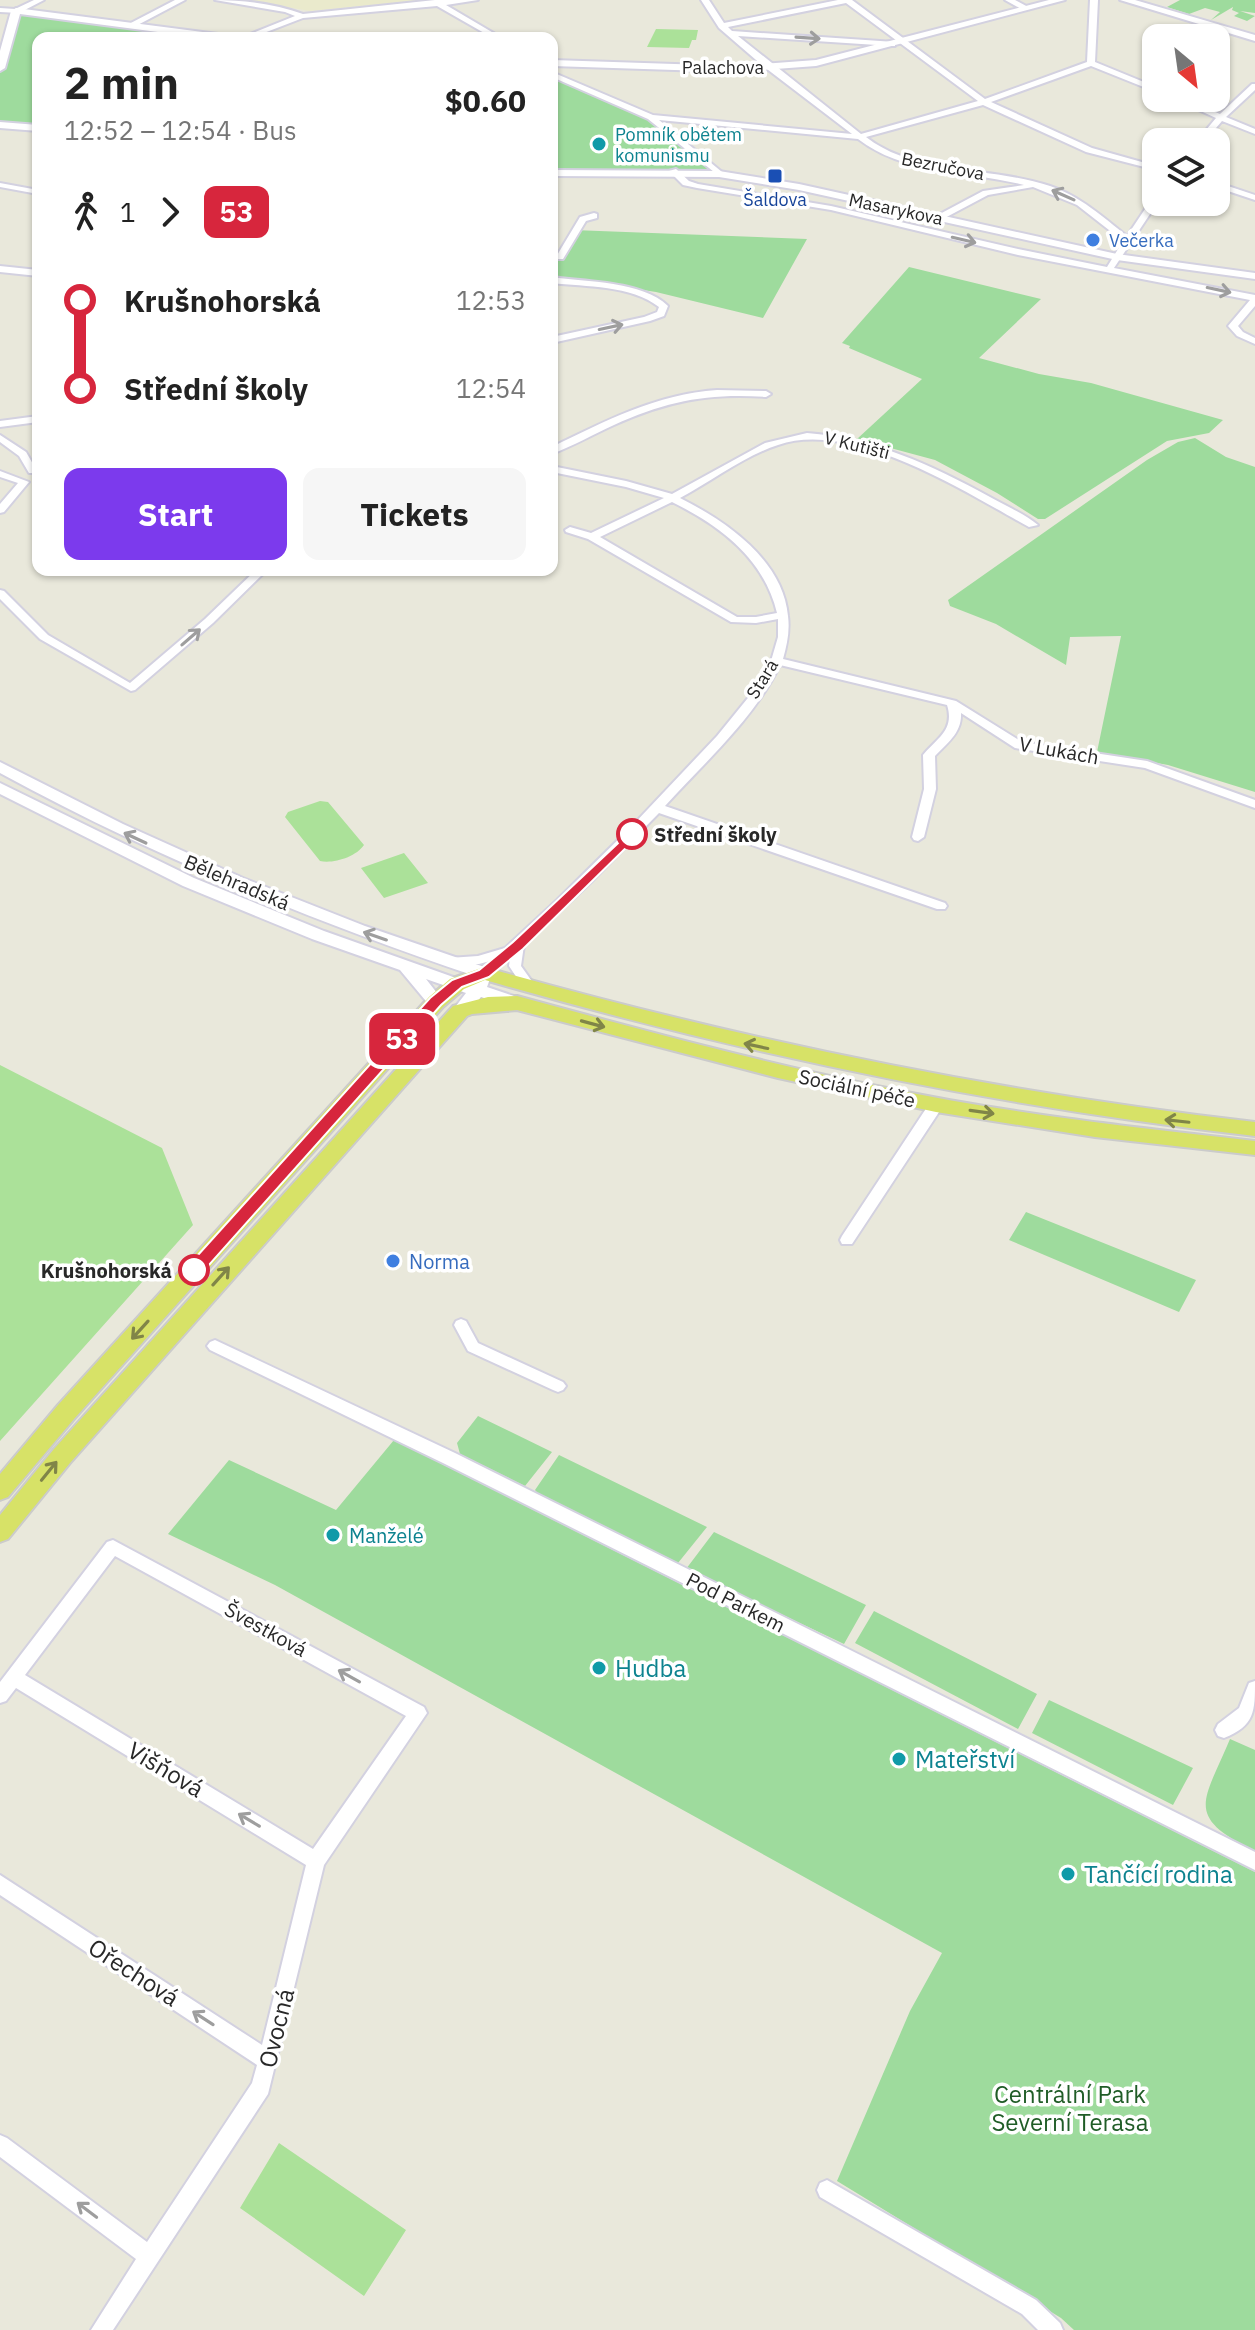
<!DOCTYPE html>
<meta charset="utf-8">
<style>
body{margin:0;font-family:"IBM Plex Sans",sans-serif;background:#f6f6f6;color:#222;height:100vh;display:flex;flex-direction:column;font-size:30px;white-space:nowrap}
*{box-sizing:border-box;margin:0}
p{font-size:26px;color:#767676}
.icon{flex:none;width:44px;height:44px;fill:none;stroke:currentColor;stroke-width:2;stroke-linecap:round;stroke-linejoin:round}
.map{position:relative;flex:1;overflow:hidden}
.details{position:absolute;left:32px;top:32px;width:526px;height:544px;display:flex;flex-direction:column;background:#fff;border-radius:16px;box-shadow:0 2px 6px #0004}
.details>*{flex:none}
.badge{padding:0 16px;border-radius:12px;font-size:28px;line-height:52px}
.needle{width:52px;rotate:151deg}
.tools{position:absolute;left:1142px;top:24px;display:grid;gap:16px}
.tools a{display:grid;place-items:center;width:88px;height:88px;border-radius:16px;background:#fff;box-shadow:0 2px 6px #0004;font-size:40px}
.map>.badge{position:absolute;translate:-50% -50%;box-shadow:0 0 0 4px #fff}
.legs{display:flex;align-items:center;gap:12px;height:88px;padding:0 32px;font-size:26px}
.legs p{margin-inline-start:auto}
.headline{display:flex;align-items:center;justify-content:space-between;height:136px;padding:0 32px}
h1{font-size:44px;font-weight:700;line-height:60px}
.button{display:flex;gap:16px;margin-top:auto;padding:16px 32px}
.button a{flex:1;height:92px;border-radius:16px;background:#7c3aed;color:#fff;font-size:32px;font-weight:700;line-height:92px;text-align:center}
.button a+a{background:#f6f6f6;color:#222}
ul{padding:0 32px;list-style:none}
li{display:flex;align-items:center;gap:28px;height:88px;font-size:30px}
li i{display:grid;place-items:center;width:12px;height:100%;margin:0 10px;background:currentColor}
li i::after{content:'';width:20px;height:20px;margin:-10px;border:6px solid;border-radius:50%;background:#fff}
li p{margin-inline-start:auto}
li:first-child i{background:linear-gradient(#0000 50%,currentColor 0)}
li:last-child i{background:linear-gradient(currentColor 50%,#0000 0)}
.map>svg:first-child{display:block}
</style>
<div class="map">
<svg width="1255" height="2330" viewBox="0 0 1255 2330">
<rect width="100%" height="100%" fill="#e9e8db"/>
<path fill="#eaeacc" d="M 245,0 L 422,0 L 310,11 Z"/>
<path fill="#9edb9d" d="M 1180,0 L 1255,0 L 1255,13 L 1240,11 L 1255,16 L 1247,21 L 1234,16 L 1239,13 L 1232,10 L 1233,7 L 1211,20 L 1220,12 L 1205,8 L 1189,14 L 1167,7 Z
M 16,11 L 227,38 L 38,38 L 38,128 L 0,125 L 0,68 Z
M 552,74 L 651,117 L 719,174 L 552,173 Z
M 573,230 L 807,239 L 763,318 L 656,292 L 552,276 L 552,261 L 559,256 Z
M 909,267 L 1041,299 L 979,358 L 1039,374 L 1091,383 L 1223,420 L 1209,433 L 1167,441 L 1045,519 L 1038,519 L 997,493 L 935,460 L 857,439 L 922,379 L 849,348 L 850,346 L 842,343 Z
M 1195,438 L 1226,457 L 1255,467 L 1255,792 L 1168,765 L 1097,752 L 1121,636 L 1070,637 L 1066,665 L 996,624 L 950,606 L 948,600 L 1147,460 L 1178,442 Z
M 1026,1212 L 1196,1280 L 1179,1312 L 1009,1240 Z
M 478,1416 L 552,1452 L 525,1486 L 460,1454 L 457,1443 Z
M 394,1440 L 1255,1872 L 1255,2330 L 1074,2330 L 1061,2318 L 837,2181 L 910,2011 L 942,1953 L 275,1585 L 168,1534 L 229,1460 L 336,1510 Z
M 559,1455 L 707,1527 L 678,1563 L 538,1494 L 535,1490 Z
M 714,1532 L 866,1605 L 844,1644 L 686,1569 Z
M 874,1611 L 1037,1694 L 1018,1729 L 855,1643 Z
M 1049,1700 L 1193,1768 L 1173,1805 L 1032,1733 Z
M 1230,1739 L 1255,1750 L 1255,1851 C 1183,1816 1204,1802 1230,1739 Z"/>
<path fill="#abe199" d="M 656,29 L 698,30 L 696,40 L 692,40 L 689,48 L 647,47 Z
M 320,801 L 328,802 L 364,845 C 356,857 333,864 320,861 L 285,817 L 288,812 Z
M 404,853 L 428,883 L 384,898 L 361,868 Z
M 0,1065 L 162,1148 L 193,1225 L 0,1441 Z
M 279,2143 L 406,2230 L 364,2296 L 240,2208 Z"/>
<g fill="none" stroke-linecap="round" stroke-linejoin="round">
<defs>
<path id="street" d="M 34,0 L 44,0 L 19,13 L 0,12 L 0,8 L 15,9 Z
M 175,0 L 185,0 L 132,28 L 125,26 Z
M 215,0 C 244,0 276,4 303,14 L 435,0 L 478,0 L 446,5 L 502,38 L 493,38 L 437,6 L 303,18 L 251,38 L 240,38 L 295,16 L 285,12 Z
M 701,0 L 709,0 L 724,23 L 838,0 L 852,0 L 985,99 L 1087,62 L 1090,0 L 1098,0 L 1095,62 L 1156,87 L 1156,92 L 1091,66 L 991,102 L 1092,148 L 1156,166 L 1156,170 L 1086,152 L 983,105 L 866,137 C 916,176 991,166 1050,186 C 1080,196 1103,217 1127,236 L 1153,197 L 1156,197 L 1156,202 L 1158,202 L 1114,268 L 1255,295 L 1255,306 L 1238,326 L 1243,332 L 1255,338 L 1255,344 L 1237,336 L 1228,326 L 1250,300 L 1018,255 L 831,210 L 697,188 L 683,185 L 669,171 L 676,169 L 689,181 L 698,184 L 831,206 L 1018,249 L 1107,267 L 1123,241 L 1077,205 L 1033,187 L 988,195 L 939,221 L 936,220 L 936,216 L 983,191 L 1024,185 C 969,171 904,175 858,139 L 659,120 L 722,172 L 723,174 L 719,176 L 648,119 L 552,77 L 552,72 L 653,115 L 852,134 L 763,66 L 719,28 ZM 846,3 L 978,101 L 861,134 L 738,36 L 892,46 L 895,46 L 895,42 L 732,31 L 728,27 Z
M 1005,0 L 1015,0 L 1030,8 L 1023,10 Z
M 1252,84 L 1255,84 L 1255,90 L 1226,117 L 1255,129 L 1255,134 L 1222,121 L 1204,142 L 1196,142 L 1216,118 L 1172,98 L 1182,98 L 1220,114 Z
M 1216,182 L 1255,195 L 1255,200 L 1216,187 Z
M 0,183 L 38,190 L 38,194 L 0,187 Z
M 594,213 L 597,214 L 597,218 L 586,221 L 563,259 L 557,259 L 556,257 L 580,217 Z
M 0,266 L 38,270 L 38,276 L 0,272 Z
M 552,277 C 586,282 643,281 668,306 L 664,316 L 650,321 L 552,343 L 552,337 L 644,317 L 657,312 L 659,307 C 631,285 586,287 552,283 Z
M 717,390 L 766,391 L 771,394 L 766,397 C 708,393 667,401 614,425 C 594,434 573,446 552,454 L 552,447 C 605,421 657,394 717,390 Z
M 38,416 L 38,422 L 0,427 L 0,421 Z
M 807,433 C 873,438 932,465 990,497 C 1006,506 1025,514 1038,525 L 1029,527 C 965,492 852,419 778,445 C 744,456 712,481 680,498 C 726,521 783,560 788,616 C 790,631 787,645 783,659 L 956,701 L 1022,742 L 1147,761 L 1255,800 L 1255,808 L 1145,768 L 1015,748 L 961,713 C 962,733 947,743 935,756 L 936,789 L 924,837 L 918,841 L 914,840 L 912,837 L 924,789 L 923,755 C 937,738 955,730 947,705 L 780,665 C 754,719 705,762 665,806 L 945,903 L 947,906 L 945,909 L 937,909 L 659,813 L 591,882 L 524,945 L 521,966 L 536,987 L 535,990 L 525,990 L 509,966 L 510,958 L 484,977 L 478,973 L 490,961 L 479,964 L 444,965 L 443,962 L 444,959 L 449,958 L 478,956 L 505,948 L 557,900 L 631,827 L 717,736 L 756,688 L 771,661 L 778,637 L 778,619 L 756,623 L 731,622 L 588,539 L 566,532 L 565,530 L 570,527 L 591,533 L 664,498 L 626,487 L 552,472 L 552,466 L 626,481 L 672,494 L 765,443 ZM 672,502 C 721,526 764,559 777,613 L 756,617 L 737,617 L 600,537 Z
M 0,435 L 26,452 L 37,471 L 35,473 L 29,473 L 19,456 L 0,442 Z
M 0,471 L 29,482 L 4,512 L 0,513 L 0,504 L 18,483 L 0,477 Z
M 256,570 L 267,570 L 213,623 L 135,690 L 131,691 L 40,639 L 0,599 L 0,590 L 4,591 L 48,635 L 130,683 L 205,619 Z
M 936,1100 L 941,1101 L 943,1105 L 941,1109 L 852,1244 L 842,1244 L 840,1240 L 842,1236 L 931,1101 Z
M 461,1319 L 466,1321 L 478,1343 L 563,1382 L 566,1386 L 563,1390 L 558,1392 L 553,1390 L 468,1351 L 454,1325 L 456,1321 Z
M 215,1340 L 455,1453 L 1255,1852 L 1255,1870 L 443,1463 L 210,1350 L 207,1346 L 210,1342 Z
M 113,1540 L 424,1707 L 427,1713 L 324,1865 L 268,2094 L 113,2330 L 91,2330 L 136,2259 L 0,2157 L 0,2135 L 7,2138 L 147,2242 L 252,2083 L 257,2065 L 0,1895 L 0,1875 L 262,2045 L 306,1865 L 16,1688 L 6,1701 L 0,1703 L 0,1682 L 107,1542 ZM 115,1556 L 406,1716 L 313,1849 L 25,1675 Z
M 1255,1681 C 1255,1711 1255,1726 1224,1738 L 1218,1736 L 1215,1730 L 1218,1724 L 1239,1708 L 1249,1683 Z
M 827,2180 L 1036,2300 L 1060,2323 L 1063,2330 L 1038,2330 L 1022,2314 L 820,2197 L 817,2190 L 820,2183 Z"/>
<path id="secondary" d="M 1049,0 L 1065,0 L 816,66 L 736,72 L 552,66 L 552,60 L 736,66 L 816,60 Z
M 1120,0 L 1135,0 L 1255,35 L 1255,41 Z
M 16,8 L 226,35 L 231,38 L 204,38 L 20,14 L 5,68 L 0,71 L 0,51 L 11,11 Z
M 0,122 L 38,125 L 38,131 L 0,128 Z
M 552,170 L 719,171 L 799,184 L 1117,254 L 1255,273 L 1255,279 L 1117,260 L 799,190 L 719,177 L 552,176 Z
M 0,762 L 123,824 L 243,878 L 365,926 L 490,969 L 492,973 L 487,987 L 523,999 L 525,1003 L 517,1009 L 481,997 L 466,1015 L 460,1017 L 452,1011 L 466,993 L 426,979 L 444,1002 L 442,1006 L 430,1006 L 400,970 L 312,939 L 183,886 L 0,794 L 0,783 L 194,878 L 324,931 L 456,978 L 472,983 L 475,976 C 311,920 152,856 0,773 Z"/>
<path id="primary" d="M 484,967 C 738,1039 993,1092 1255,1122 L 1255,1136 C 993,1106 738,1053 485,980 L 464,989 L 443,1007 L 74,1419 L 8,1497 L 0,1500 L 0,1474 L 58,1405 L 429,997 L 450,979 Z
M 517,996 C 638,1029 759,1062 882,1087 C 1005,1113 1130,1127 1255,1141 L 1255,1155 L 1095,1137 L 936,1112 L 778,1078 L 517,1010 L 472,1014 L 467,1016 L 70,1463 L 8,1539 L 0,1542 L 0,1515 L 54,1449 L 453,1006 L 488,997 Z"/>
</defs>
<use href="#street" stroke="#d3d1e0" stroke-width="4"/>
<use href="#secondary" stroke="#d3d1e0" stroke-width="4"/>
<use href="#primary" stroke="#cbcbcb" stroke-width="4"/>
<use href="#street" fill="#fff" fill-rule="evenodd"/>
<use href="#secondary" fill="#fff" fill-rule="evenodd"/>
<use href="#primary" fill="#d7e267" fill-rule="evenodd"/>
</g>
<defs><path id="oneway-shaft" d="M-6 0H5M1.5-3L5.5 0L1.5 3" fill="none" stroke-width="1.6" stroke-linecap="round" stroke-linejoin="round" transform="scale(2)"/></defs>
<g stroke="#9e9e9e">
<use href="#oneway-shaft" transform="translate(808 38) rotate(4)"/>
<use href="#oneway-shaft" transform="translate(1063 195) rotate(-156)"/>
<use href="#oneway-shaft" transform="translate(964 240) rotate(13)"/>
<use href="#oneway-shaft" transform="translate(1219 290) rotate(12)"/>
<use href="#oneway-shaft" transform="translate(611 327) rotate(-12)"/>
<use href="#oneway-shaft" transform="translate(191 637) rotate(-41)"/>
<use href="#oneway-shaft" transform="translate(135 838) rotate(-155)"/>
<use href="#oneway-shaft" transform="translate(375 936) rotate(-161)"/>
<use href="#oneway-shaft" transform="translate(349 1676) rotate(-151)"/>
<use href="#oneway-shaft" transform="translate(249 1820) rotate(-149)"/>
<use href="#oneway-shaft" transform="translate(203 2018) rotate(-147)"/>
<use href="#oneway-shaft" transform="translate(87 2210) rotate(-143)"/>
</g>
<g stroke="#808548">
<use href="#oneway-shaft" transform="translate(593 1024) rotate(15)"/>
<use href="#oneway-shaft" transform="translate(756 1046) rotate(-168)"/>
<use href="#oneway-shaft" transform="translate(982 1112) rotate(8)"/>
<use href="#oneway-shaft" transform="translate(1177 1121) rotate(-174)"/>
<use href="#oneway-shaft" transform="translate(221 1276) rotate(-48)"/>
<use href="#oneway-shaft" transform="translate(140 1330) rotate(132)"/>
<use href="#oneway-shaft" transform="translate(49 1471) rotate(-51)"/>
</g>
<path fill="#d7263d" stroke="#fff" stroke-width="2" d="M 632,830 L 637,831 L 637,837 L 523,949 L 489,977 L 462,987 L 441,1005 L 200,1275 L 188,1275 L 188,1266 L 430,998 L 452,980 L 479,970 L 513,942 Z"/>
<g fill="#0f9aa8" stroke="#fff" stroke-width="3">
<circle cx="599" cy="144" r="8"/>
<circle cx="333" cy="1535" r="8"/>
<circle cx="599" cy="1668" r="8"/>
<circle cx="899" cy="1759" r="8"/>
<circle cx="1068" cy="1874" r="8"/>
</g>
<rect fill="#1a4fb4" stroke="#fff" stroke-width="3" x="767" y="168" width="16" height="16" rx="4"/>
<g fill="#3f7fe0" stroke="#fff" stroke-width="3">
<circle cx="1093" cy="240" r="8"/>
<circle cx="393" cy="1261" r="8"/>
</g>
<g fill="#fff" stroke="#d7263d" stroke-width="4">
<circle cx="632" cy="834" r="14"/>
<circle cx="194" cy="1270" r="14"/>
</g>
<g text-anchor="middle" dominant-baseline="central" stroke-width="7" stroke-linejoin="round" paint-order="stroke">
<g font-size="18" fill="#282828" stroke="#fff">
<text x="723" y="67">Palachova</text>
<text transform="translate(943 166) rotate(11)">Bezručova</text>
<text transform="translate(896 209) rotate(12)">Masarykova</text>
<text transform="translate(857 445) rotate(14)">V Kutišti</text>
<text transform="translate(762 679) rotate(-58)">Stará</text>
</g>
<g font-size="18" fill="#0d838f" stroke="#fff" text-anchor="start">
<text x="615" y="134">Pomník obětem<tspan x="615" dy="21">komunismu</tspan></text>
</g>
<g font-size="18" fill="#164399" stroke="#fff">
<text x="775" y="199">Šaldova</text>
</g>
<g font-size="18" fill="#366cbe" stroke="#fff" text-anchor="start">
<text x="1109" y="240">Večerka</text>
</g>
<g font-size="20" fill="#282828" stroke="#fff">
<text transform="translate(1059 750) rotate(10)">V Lukách</text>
<text transform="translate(237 882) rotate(23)">Bělehradská</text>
<text transform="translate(857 1088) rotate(12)">Sociální péče</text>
<text transform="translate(736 1602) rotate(27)">Pod Parkem</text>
<text transform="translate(266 1629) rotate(29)">Švestková</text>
</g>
<g font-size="20" font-weight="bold" fill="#282828" stroke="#fff" text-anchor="start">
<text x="654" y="834">Střední školy</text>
<text x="172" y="1270" text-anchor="end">Krušnohorská</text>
</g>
<g font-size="20" fill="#366cbe" stroke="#fff" text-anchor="start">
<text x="409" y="1261">Norma</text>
</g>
<g font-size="20" fill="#0d838f" stroke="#fff" text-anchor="start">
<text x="349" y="1535">Manželé</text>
</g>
<g font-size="24" fill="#0d838f" stroke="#fff" text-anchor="start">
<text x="615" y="1668">Hudba</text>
<text x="915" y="1759">Mateřství</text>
<text x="1084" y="1874">Tančící rodina</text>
</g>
<g font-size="24" fill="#282828" stroke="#fff">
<text transform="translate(166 1769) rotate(31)">Višňová</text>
<text transform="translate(134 1972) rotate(33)">Ořechová</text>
<text transform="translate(276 2028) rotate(-76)">Ovocná</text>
</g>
<g font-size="24" fill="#205d27" stroke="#fff">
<text x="1070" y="2094">Centrální Park<tspan x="1070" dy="28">Severní Terasa</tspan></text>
</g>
</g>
</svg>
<div class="tools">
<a><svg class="needle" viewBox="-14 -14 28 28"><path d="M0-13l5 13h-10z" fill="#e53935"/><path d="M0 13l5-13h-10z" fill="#767676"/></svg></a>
<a><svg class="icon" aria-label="layers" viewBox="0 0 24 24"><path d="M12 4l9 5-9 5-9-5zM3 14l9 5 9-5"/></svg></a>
</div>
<b class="badge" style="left:402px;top:1039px;background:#d7263d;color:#fff">53</b>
<section class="details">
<div class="headline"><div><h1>2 min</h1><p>12:52 – 12:54 · Bus</p></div><b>$0.60</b></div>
<div class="legs"><svg class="icon" aria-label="walk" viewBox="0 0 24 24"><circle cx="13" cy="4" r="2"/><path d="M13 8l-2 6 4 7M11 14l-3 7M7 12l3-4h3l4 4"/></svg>1<svg class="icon" aria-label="forward" viewBox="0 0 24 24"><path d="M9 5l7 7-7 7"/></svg><b class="badge" style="background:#d7263d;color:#fff">53</b></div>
<ul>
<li><i style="color:#d7263d"></i><b>Krušnohorská</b><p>12:53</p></li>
<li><i style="color:#d7263d"></i><b>Střední školy</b><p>12:54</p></li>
</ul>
<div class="button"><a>Start</a><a>Tickets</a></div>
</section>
</div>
